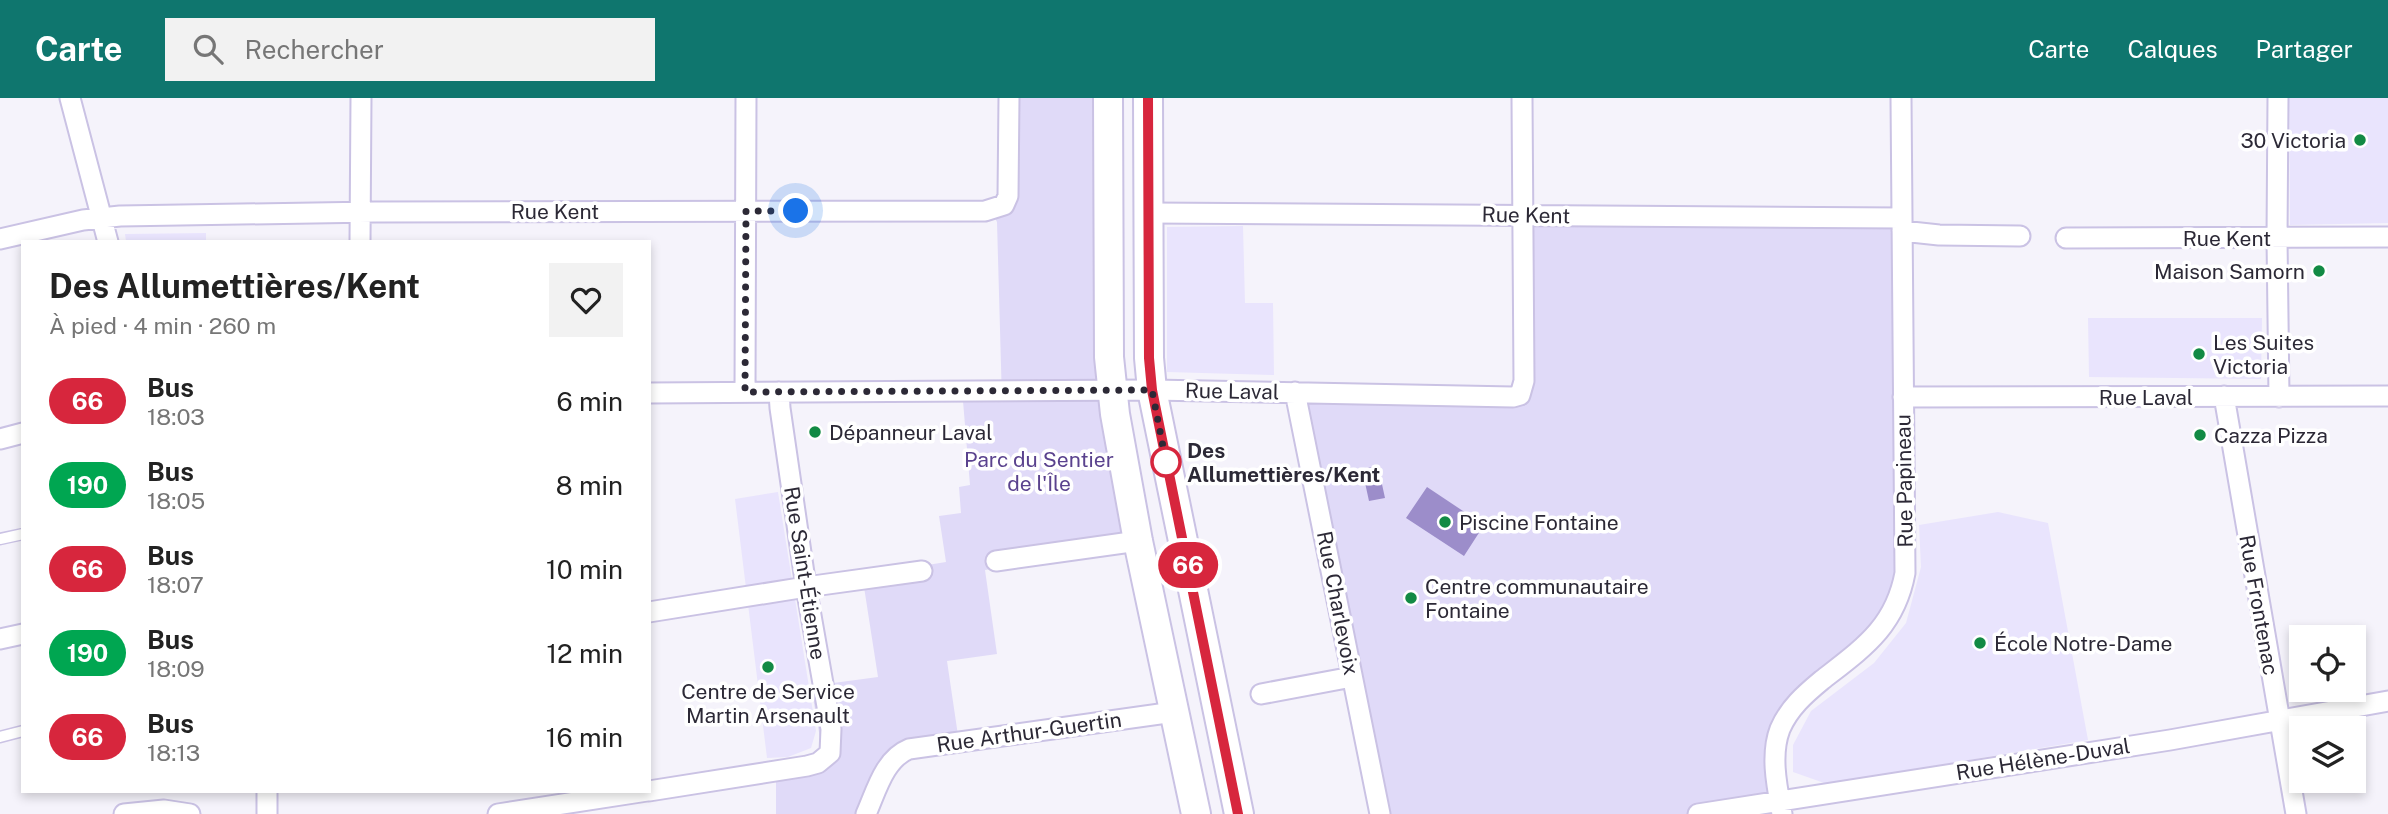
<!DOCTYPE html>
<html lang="fr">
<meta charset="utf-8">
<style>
body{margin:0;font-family:"Public Sans",sans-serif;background:#f2f2f2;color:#222;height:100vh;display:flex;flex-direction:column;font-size:26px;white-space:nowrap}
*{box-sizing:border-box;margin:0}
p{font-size:23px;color:#767676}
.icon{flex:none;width:38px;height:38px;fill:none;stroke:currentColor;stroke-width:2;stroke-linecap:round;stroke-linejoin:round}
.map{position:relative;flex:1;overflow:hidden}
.drawer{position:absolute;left:21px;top:142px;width:630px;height:553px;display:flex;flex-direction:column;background:#fff;border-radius:0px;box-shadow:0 4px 10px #0003}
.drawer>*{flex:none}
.badge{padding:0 14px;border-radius:23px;font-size:24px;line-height:46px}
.buttons{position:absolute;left:2289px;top:527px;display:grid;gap:14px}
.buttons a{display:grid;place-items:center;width:77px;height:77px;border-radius:0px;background:#fff;box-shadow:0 4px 10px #0003;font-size:35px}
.you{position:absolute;width:35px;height:35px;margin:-18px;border:5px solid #fff;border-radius:50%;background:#1a73e8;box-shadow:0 0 0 10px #1a73e833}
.map>.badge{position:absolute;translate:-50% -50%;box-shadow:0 0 0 4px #fff}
.round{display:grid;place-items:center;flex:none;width:74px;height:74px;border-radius:0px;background:#f2f2f2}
.overview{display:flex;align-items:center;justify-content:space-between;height:119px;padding:0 28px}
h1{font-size:33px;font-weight:700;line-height:52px}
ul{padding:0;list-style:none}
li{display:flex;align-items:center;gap:21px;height:84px;padding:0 28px}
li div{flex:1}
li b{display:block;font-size:26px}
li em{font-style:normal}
li .badge{min-width:77px;font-weight:700;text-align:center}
header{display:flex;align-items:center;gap:42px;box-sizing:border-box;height:98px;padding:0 35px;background:#0f766e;color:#fff}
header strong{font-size:33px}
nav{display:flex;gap:38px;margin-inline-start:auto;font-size:24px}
.search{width:490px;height:63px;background:#f2f2f2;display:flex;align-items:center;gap:18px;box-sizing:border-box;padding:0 24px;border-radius:0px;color:#767676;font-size:26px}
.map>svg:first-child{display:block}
</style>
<header>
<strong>Carte</strong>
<div class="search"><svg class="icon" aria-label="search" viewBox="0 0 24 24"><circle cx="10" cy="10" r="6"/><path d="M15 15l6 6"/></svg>Rechercher</div>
<nav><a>Carte</a><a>Calques</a><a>Partager</a></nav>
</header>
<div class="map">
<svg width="2388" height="716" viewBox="0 0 2388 716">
<rect width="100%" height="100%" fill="#f5f3fb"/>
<path fill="#e9e4fd" d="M 2289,0 L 2388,0 L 2388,125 L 2290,127 Z
M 1243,128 L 1245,205 L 1273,205 L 1274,277 L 1167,274 L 1167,129 Z
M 206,135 L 206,144 L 126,143 L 125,136 Z
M 2088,220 L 2262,220 L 2261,281 L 2089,279 Z
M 778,394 L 816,633 L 811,650 L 788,659 L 767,660 L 735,401 Z
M 1998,414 L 2048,425 L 2088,642 L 1827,686 L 1793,674 L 1793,647 L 1811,613 L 1874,565 L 1906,525 L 1921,469 L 1919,427 Z"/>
<path fill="#e0daf8" d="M 998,0 L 1098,0 L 1102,300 L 1113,390 L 1126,452 L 985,472 L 997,556 L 947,563 L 960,651 L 898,661 L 859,716 L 776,716 L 776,680 L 819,658 L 820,640 L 811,588 L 878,579 L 864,489 L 909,470 L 946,464 L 939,418 L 961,415 L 959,389 L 970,387 L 963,303 L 1002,303 L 997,124 L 993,116 L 999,96 Z
M 1522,117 L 1902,120 L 1895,510 L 1789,615 L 1779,703 L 1699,716 L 1379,716 L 1295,294 L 1520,297 Z"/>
<path fill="#9c8dca" d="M 1378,368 L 1385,400 L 1369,403 L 1362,371 Z
M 1427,389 L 1484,427 L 1464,458 L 1406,420 Z"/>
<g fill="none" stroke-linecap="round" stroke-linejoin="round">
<defs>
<path id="service" d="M 0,441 L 23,436
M 0,639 L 23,633"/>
<path id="minor" d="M 70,0 L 108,144
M 2278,0 L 2277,140 L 2279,299
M 1150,115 L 1902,120
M 1902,133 L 1939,137 L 2020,138
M 2066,140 L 2388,139
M 0,141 L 83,122 L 120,118 L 374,114 L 985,113 L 1004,107 L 1008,98 L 1009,0
M 360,144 L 361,0
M 745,294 L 746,0
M 1295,294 L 1380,716
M 649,295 L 1152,292 L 1513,299 L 1520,297 L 1524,283 L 1522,0
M 2224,298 L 2296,716
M 1903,299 L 2388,298
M 0,341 L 23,335
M 996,463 L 1138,443
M 649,514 L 806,489 L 922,473
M 0,541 L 23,536
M 1261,596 L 1352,579
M 649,693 L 807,668 L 818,665 L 830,655 L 831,631 L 806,489 L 780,310 L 779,294
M 124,716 L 164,712 L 190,716
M 267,716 L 267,693
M 498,716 L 647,693
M 866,716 C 876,694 884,661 909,651 L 1174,614
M 1698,716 L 2170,642 L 2388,603
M 1782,716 C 1777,689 1770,657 1780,631 C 1789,610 1805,596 1822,582 C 1863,550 1895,529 1905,475 L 1901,0"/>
<path id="secondary" d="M 1108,0 L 1109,259 L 1115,316 L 1138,443 L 1196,716
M 1148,0 L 1149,260 L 1152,292 L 1239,716"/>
</defs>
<use href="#service" stroke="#cac2e4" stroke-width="13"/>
<use href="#minor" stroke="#cac2e4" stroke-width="23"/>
<use href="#secondary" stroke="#cac2e4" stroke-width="32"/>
<use href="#service" stroke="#fff" stroke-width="10"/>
<use href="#minor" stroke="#fff" stroke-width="19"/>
<use href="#secondary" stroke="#fff" stroke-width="28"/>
</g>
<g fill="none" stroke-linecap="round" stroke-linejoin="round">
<defs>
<path id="line" d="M 1148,0 L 1149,260 L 1152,292 L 1238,716"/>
</defs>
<use href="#line" stroke="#fff" stroke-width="16"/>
<use href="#line" stroke="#d7263d" stroke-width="10"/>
<path stroke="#2c2936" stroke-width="7" stroke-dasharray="0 12.6" d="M 796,113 L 746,113 L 745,294 L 1152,292 L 1166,364"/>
</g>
<g fill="#128a44" stroke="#fff" stroke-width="2.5">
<circle cx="2360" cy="42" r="7"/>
<circle cx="2319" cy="173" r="7"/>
<circle cx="2199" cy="256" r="7"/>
<circle cx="815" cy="334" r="7"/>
<circle cx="2200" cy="337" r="7"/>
<circle cx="1445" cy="424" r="7"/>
<circle cx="1411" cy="500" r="7"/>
<circle cx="1980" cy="545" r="7"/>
<circle cx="768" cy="569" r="7"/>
</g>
<circle fill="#fff" stroke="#d7263d" stroke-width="3.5" cx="1166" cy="364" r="14"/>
<g text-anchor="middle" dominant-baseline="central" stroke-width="7" stroke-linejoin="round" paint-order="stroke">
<g font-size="21" fill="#2c2936" stroke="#fff" text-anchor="start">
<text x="2346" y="42" text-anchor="end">30 Victoria</text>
<text x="2305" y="173" text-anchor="end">Maison Samorn</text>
<text x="2213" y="244">Les Suites<tspan x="2213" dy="24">Victoria</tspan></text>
<text x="829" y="334">Dépanneur Laval</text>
<text x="2214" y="337">Cazza Pizza</text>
<text x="1459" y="424">Piscine Fontaine</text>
<text x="1425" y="488">Centre communautaire<tspan x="1425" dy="24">Fontaine</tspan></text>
<text x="1994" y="545">École Notre-Dame</text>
<text x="768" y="593" text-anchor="middle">Centre de Service<tspan x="768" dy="24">Martin Arsenault</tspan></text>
</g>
<g font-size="21" fill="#2c2936" stroke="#fff">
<text x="555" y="113">Rue Kent</text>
<text transform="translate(1526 117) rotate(1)">Rue Kent</text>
<text x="2227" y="140">Rue Kent</text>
<text transform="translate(1232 293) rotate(1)">Rue Laval</text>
<text x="2146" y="299">Rue Laval</text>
<text transform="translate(1904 383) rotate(-91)">Rue Papineau</text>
<text transform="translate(805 475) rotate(81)">Rue Saint-Étienne</text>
<text transform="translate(1338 505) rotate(79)">Rue Charlevoix</text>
<text transform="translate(2259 507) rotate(80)">Rue Frontenac</text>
<text transform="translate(1029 634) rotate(-8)">Rue Arthur-Guertin</text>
<text transform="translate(2043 661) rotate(-9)">Rue Hélène-Duval</text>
</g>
<g font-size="21" font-weight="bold" fill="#2c2936" stroke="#fff" text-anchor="start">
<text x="1187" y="352">Des<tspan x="1187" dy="24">Allumettières/Kent</tspan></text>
</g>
<g font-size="21" fill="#5a428e" stroke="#fff">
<text x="1039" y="361">Parc du Sentier<tspan x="1039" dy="24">de l'Île</tspan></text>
</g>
</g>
</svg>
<div class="buttons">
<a><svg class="icon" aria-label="locate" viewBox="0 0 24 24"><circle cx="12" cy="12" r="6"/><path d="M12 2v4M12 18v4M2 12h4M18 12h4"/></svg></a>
<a><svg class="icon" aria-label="layers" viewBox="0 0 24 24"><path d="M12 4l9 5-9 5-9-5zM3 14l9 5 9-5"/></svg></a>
</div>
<div class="you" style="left:796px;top:113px"></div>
<b class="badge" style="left:1188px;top:467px;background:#d7263d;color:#fff">66</b>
<section class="drawer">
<div class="overview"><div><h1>Des Allumettières/Kent</h1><p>À pied · 4 min · 260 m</p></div><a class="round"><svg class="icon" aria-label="heart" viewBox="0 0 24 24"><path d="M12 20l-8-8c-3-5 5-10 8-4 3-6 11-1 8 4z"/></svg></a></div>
<ul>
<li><span class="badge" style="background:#d7263d;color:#fff">66</span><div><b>Bus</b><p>18:03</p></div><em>6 min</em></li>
<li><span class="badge" style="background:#00a651;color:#fff">190</span><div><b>Bus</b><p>18:05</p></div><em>8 min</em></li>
<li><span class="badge" style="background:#d7263d;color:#fff">66</span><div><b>Bus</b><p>18:07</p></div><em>10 min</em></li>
<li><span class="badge" style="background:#00a651;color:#fff">190</span><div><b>Bus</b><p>18:09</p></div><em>12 min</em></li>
<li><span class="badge" style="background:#d7263d;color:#fff">66</span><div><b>Bus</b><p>18:13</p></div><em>16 min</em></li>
</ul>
</section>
</div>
